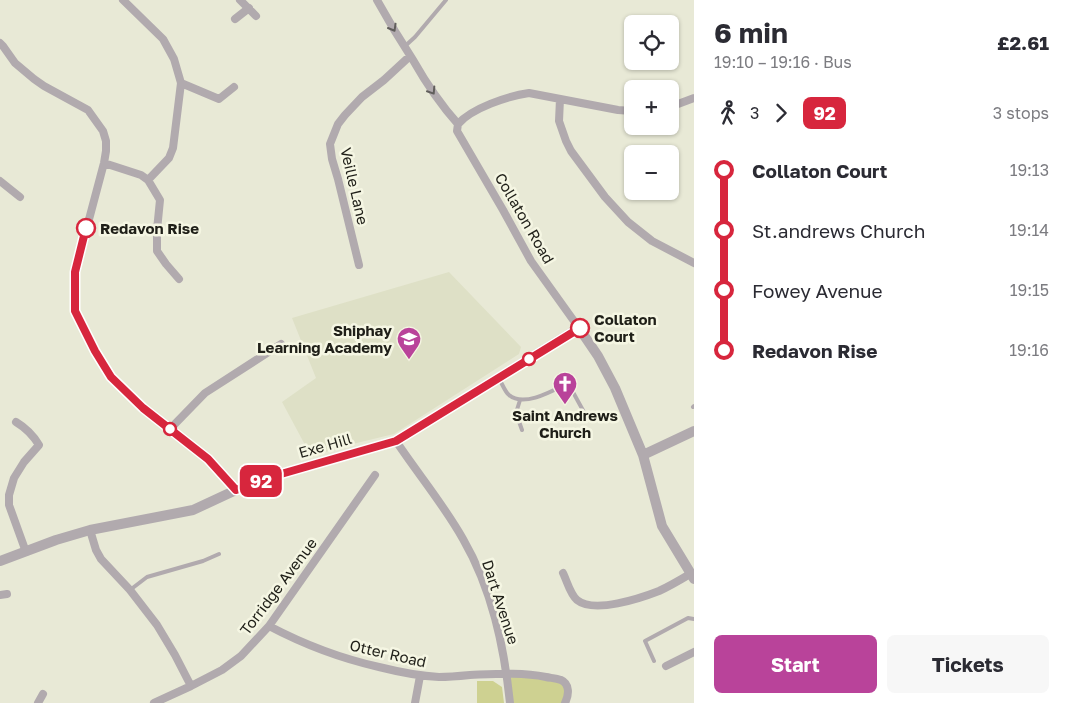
<!DOCTYPE html>
<meta charset="utf-8">
<style>
body{margin:0;font-family:"Golos Text",sans-serif;background:#f7f7f7;color:#2b2b33;height:100vh;display:flex;flex-direction:column;font-size:19px;white-space:nowrap}
*{box-sizing:border-box;margin:0}
p{font-size:16px;color:#7c7c81}
.icon{flex:none;width:28px;height:28px;fill:none;stroke:currentColor;stroke-width:2;stroke-linecap:round;stroke-linejoin:round}
.map{position:relative;flex:1;overflow:hidden}
.details{display:flex;flex-direction:column;background:#fff;width:375px}
.details>*{flex:none}
.badge{padding:0 10px;border-radius:8px;font-size:18px;line-height:32px}
.fabs{position:absolute;left:624px;top:15px;display:grid;gap:10px}
.fabs a{display:grid;place-items:center;width:55px;height:55px;border-radius:8px;background:#fff;box-shadow:0 1px 4px #0004;font-size:25px}
.map>.badge{position:absolute;translate:-50% -50%;box-shadow:0 0 0 2px #fff}
.legs{display:flex;align-items:center;gap:8px;height:55px;padding:0 20px;font-size:16px}
.legs p{margin-inline-start:auto}
.overview{display:flex;align-items:center;justify-content:space-between;height:85px;padding:0 20px}
h1{font-size:28px;font-weight:700;line-height:38px}
.primary-button{display:flex;gap:10px;margin-top:auto;padding:10px 20px}
.primary-button a{flex:1;height:58px;border-radius:8px;background:#b9439a;color:#fff;font-size:20px;font-weight:700;line-height:58px;text-align:center}
.primary-button a+a{background:#f7f7f7;color:#2b2b33}
ul{padding:0 20px;list-style:none}
li{display:flex;align-items:center;gap:18px;height:60px;font-size:19px}
li i{display:grid;place-items:center;width:8px;height:100%;margin:0 6px;background:currentColor}
li i::after{content:'';width:12px;height:12px;margin:-6px;border:4px solid;border-radius:50%;background:#fff}
li p{margin-inline-start:auto}
li:first-child i{background:linear-gradient(#0000 50%,currentColor 0)}
li:last-child i{background:linear-gradient(currentColor 50%,#0000 0)}
main{display:flex;flex:1;min-height:0}
.map>svg:first-child{display:block}
</style>
<main>
<div class="map">
<svg width="694" height="703" viewBox="0 0 694 703">
<rect width="100%" height="100%" fill="#e8e9d6"/>
<path fill="#dee0c6" d="M 449,272 L 521,347 L 519,354 L 394,434 L 340,447 L 337,444 L 332,445 L 332,450 L 311,456 L 282,402 L 316,378 L 292,318 Z"/>
<path fill="#ced191" d="M 507,674 L 539,675 L 567,686 L 566,703 L 510,703 Z
M 477,681 L 493,681 L 502,687 L 504,703 L 477,703 Z"/>
<g fill="none" stroke-linecap="round" stroke-linejoin="round">
<path stroke="#b1aaae" stroke-width="4" d="M 404,47 L 415,37 L 446,0
M 499,379 C 502,383 505,392 509,395 C 524,408 554,390 568,383 L 585,414
M 520,400 L 516,413 L 522,430
M 693,407 L 694,406
M 130,590 L 147,577 L 203,561 L 219,554
M 654,661 L 645,641 L 688,618 L 694,619"/>
<path stroke="#b1aaae" stroke-width="8" d="M 240,0 L 256,16
M 377,0 C 388,20 400,40 413,60 C 426,83 440,104 458,124 L 457,131 L 503,210 L 531,261 L 579,328
M 235,19 L 249,8
M 0,43 L 3,46 L 15,63 L 34,79 L 44,86 L 88,110 L 103,131 L 106,141 L 106,151 L 104,163 L 75,272 L 75,311 L 95,351 L 111,377 L 143,409 L 208,459 L 236,490
M 181,83 L 219,99 L 234,87
M 560,99 L 559,121 L 566,141 L 571,151 L 605,197 L 628,222 L 652,241 L 694,263
M 670,107 L 694,98
M 458,124 C 472,108 508,96 529,93 L 618,110 L 632,111
M 104,163 L 141,175 L 148,180 L 169,158 L 173,148 L 181,83 L 174,59 L 163,39 L 123,0
M 148,180 L 160,200 L 157,230 L 157,251 L 166,264 L 179,279
M 0,181 L 20,197
M 359,265 L 338,179 L 332,159 L 330,144 L 338,124 L 345,115 L 362,97 L 384,80 L 410,56
M 16,422 C 26,428 33,435 39,445 L 24,462 L 14,478 L 9,495 L 9,505 L 26,552
M 170,429 L 205,393 L 281,344
M 396,441 C 418,474 444,505 463,539 C 492,589 504,646 510,703
M 90,530 L 96,550 L 101,559 L 130,590 L 157,625 L 175,655 L 191,686
M 563,573 C 567,581 570,594 577,600 C 594,614 641,598 659,591 C 670,586 680,580 690,574
M 0,595 L 7,594
M 269,626 C 305,645 339,658 379,667 C 399,672 418,676 439,677 C 449,677 460,676 470,675 C 495,674 521,672 546,677 C 550,678 556,678 561,680 C 570,684 569,695 565,703
M 666,666 L 694,652
M 38,703 L 43,694
M 154,703 L 191,686 L 222,670 L 241,656 L 269,626 L 375,475
M 415,703 L 420,676"/>
<path stroke="#b1aaae" stroke-width="10" d="M 643,455 L 694,431
M 0,561 L 56,540 L 90,530 L 193,510 L 236,490 L 281,474 L 396,441 L 579,328 L 598,356 L 615,388 L 643,455 L 662,526 L 694,579"/>
</g>
<defs><path id="oneway-chevron" d="M-2-3.5L2.5 0L-2 3.5" fill="none" stroke-width="1.6" stroke-linecap="round" stroke-linejoin="round" transform="scale(1.25)"/></defs>
<g stroke="#615e5c">
<use href="#oneway-chevron" transform="translate(393 28) rotate(60)"/>
<use href="#oneway-chevron" transform="translate(432 91) rotate(57)"/>
</g>
<g fill="none" stroke-linecap="round" stroke-linejoin="round">
<defs>
<path id="line-1" d="M 86,228 L 75,272 L 75,311 L 95,351 L 111,377 L 143,408 L 208,459 L 236,490 L 281,474 L 396,441 L 580,328"/>
</defs>
<use href="#line-1" stroke="#fff" stroke-width="11"/>
<use href="#line-1" stroke="#d7263d" stroke-width="8"/>
</g>
<defs>
<symbol id="school-pin" viewBox="-11 -11 22 30"><path d="M0 17L-7.5 6A9.5 9.5 0 1 1 7.5 6Z" fill="#b9439a" stroke="#f5f6e3"/><path d="M0-5L7-2L0 1L-7-2ZM-4 1L0 2.5L4 1V4Q0 6-4 4Z" fill="#fff"/></symbol>
<symbol id="church-pin" viewBox="-11 -11 22 30"><path d="M0 17L-7.5 6A9.5 9.5 0 1 1 7.5 6Z" fill="#b9439a" stroke="#f5f6e3"/><path d="M-1.2-6h2.4v3.5h3.3v2.4h-3.3V6h-2.4V-.1h-3.3v-2.4h3.3Z" fill="#fff"/></symbol>
</defs>
<g fill-rule="evenodd">
<use href="#school-pin" x="395" y="325" width="28" height="38"/>
<use href="#church-pin" x="551" y="370" width="28" height="38"/>
</g>
<g fill="#fff" stroke="#d7263d" stroke-width="2.5">
<circle cx="86" cy="228" r="9"/>
<circle cx="580" cy="328" r="9"/>
<circle cx="529" cy="359" r="6"/>
<circle cx="170" cy="429" r="6"/>
</g>
<g text-anchor="middle" dominant-baseline="central" stroke-width="5" stroke-linejoin="round" paint-order="stroke">
<g font-size="15" fill="#1f1f18" stroke="#f5f6e3">
<text transform="translate(355 186) rotate(77)">Veille Lane</text>
<text transform="translate(525 218) rotate(60)">Collaton Road</text>
<text transform="translate(325 445) rotate(-16)">Exe Hill</text>
<text transform="translate(278 586) rotate(-53)">Torridge Avenue</text>
<text transform="translate(501 602) rotate(72)">Dart Avenue</text>
<text transform="translate(388 653) rotate(13)">Otter Road</text>
</g>
<g font-size="15" font-weight="bold" fill="#1f1f18" stroke="#f5f6e3" text-anchor="start">
<text x="100" y="228">Redavon Rise</text>
<text x="594" y="319">Collaton<tspan x="594" dy="17">Court</tspan></text>
</g>
<g font-size="15" font-weight="bold" fill="#1f1f18" stroke="#f5f6e3" text-anchor="end">
<text x="392" y="330">Shiphay<tspan x="392" dy="17">Learning Academy</tspan></text>
<text x="565" y="415" text-anchor="middle">Saint Andrews<tspan x="565" dy="17">Church</tspan></text>
</g>
</g>
</svg>
<div class="fabs">
<a><svg class="icon" aria-label="locate" viewBox="0 0 24 24"><circle cx="12" cy="12" r="6"/><path d="M12 2v4M12 18v4M2 12h4M18 12h4"/></svg></a>
<a>+</a>
<a>−</a>
</div>
<b class="badge" style="left:261px;top:481px;background:#d7263d;color:#fff">92</b>
</div>
<section class="details">
<div class="overview"><div><h1>6 min</h1><p>19:10 – 19:16 · Bus</p></div><b>£2.61</b></div>
<div class="legs"><svg class="icon" aria-label="walk" viewBox="0 0 24 24"><circle cx="13" cy="4" r="2"/><path d="M13 8l-2 6 4 7M11 14l-3 7M7 12l3-4h3l4 4"/></svg>3<svg class="icon" aria-label="forward" viewBox="0 0 24 24"><path d="M9 5l7 7-7 7"/></svg><b class="badge" style="background:#d7263d;color:#fff">92</b><p>3 stops</p></div>
<ul>
<li><i style="color:#d7263d"></i><b>Collaton Court</b><p>19:13</p></li>
<li><i style="color:#d7263d"></i><span>St.andrews Church</span><p>19:14</p></li>
<li><i style="color:#d7263d"></i><span>Fowey Avenue</span><p>19:15</p></li>
<li><i style="color:#d7263d"></i><b>Redavon Rise</b><p>19:16</p></li>
</ul>
<div class="primary-button"><a>Start</a><a>Tickets</a></div>
</section>
</main>
